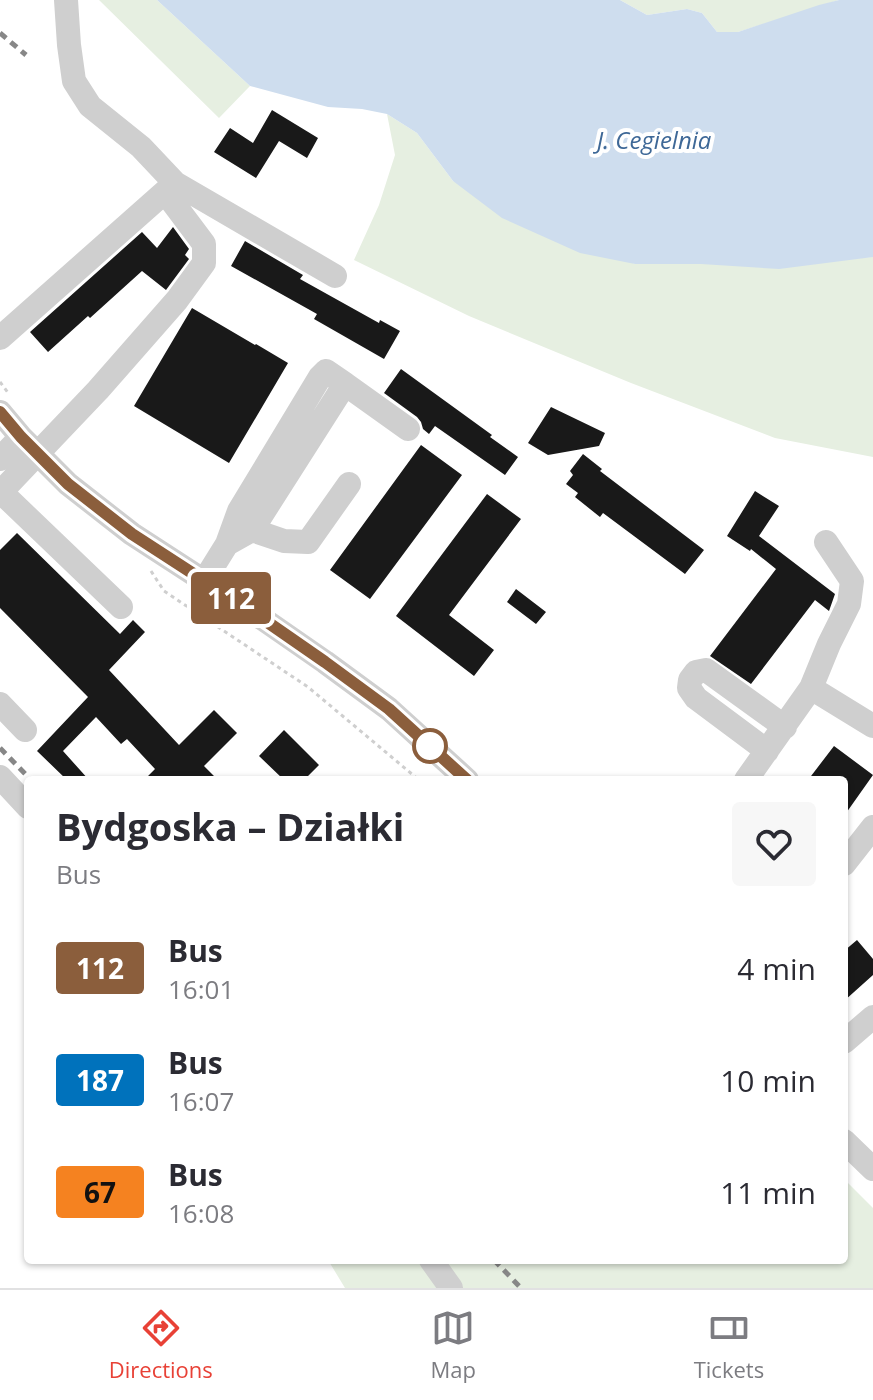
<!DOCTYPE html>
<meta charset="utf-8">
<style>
body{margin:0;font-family:"Open Sans",sans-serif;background:#f7f7f7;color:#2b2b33;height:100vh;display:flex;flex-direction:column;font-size:30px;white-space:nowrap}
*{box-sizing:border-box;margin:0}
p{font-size:26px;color:#7c7c81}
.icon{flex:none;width:44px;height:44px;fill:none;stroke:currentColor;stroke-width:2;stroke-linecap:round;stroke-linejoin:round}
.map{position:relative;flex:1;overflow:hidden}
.details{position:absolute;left:24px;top:776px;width:824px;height:488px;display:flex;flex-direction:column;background:#fff;border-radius:8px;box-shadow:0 2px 6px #0004}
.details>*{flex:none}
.badge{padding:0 16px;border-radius:6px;font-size:28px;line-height:52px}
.map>.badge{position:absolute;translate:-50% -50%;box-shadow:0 0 0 4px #fff}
.round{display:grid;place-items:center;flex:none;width:84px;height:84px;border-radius:8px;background:#f7f7f7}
.summary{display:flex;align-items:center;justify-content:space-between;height:136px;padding:0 32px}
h1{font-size:38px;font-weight:700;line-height:60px}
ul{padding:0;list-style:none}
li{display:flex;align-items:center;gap:24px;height:112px;padding:0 32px}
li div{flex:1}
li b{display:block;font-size:30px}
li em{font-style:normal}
li .badge{min-width:88px;font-weight:700;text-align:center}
.menu{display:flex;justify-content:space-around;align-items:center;height:112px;border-top:2px solid #e1e1e2;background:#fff;font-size:22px;color:#7c7c81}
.menu a{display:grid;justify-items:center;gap:4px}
.menu .selected{color:#e84136}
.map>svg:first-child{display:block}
</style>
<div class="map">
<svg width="873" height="1288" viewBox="0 0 873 1288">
<rect width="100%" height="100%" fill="#fff"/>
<path fill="#e6efe1" d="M 99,0 L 157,0 L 250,86 L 219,118 Z
M 620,0 L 839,0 L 738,32 L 717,32 L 702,13 L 687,9 L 647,15 Z
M 387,114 L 417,133 L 453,181 L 635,264 L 701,264 L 873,257 L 873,457 L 775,438 L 631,383 L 469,316 L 354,260 L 379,205 L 395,155 Z
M 844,1179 L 873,1208 L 873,1288 L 345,1288 L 328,1260 L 844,1260 Z"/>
<path fill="#ceddee" d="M 157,0 L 620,0 L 647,15 L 687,9 L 702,13 L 717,32 L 738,32 L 819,5 L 839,0 L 873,0 L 873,257 L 779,269 L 701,264 L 635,264 L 580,253 L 502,218 L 453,181 L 417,133 L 387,114 L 362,109 L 328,107 L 250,86 Z"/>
<path fill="#191919" d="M 272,110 L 318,138 L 307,158 L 279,141 L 256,178 L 214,152 L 230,128 L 253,143 Z
M 173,227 L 189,249 L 185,255 L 189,259 L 166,290 L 142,271 L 90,318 L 88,316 L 48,352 L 30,332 L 142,232 L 157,248 Z
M 245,241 L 303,275 L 300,279 L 379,323 L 380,320 L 400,331 L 384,359 L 314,319 L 317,314 L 231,266 Z
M 192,308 L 255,345 L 256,344 L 288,363 L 229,463 L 134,406 Z
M 401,369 L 492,435 L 490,437 L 518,457 L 505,475 L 435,426 L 429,434 L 423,429 L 421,422 L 417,417 L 384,393 Z
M 551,407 L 605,433 L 599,446 L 548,455 L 528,443 Z
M 421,445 L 462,475 L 370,599 L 330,570 Z
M 583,454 L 602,469 L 600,471 L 704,550 L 685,574 L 603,513 L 600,517 L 575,497 L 578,493 L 566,484 L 573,475 L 570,471 Z
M 755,491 L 779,506 L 759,536 L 835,594 L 829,611 L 815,600 L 751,684 L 710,656 L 776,569 L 751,549 L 750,551 L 727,536 Z
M 487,494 L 521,519 L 449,615 L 494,650 L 474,676 L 396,616 Z
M 17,533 L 120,634 L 133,620 L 145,632 L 109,670 L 179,745 L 214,710 L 237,733 L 204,766 L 218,780 L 144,780 L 155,769 L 127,739 L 121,744 L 96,717 L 63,751 L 89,780 L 67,780 L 37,751 L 88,697 L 0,608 L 0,550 Z
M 516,589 L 546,612 L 536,624 L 507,602 Z
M 284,730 L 319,765 L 304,780 L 284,780 L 259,756 Z
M 834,746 L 873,775 L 844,816 L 844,780 L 808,780 Z
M 857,940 L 873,959 L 873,975 L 844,1001 L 844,951 Z"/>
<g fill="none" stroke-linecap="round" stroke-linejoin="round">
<path stroke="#cfcfcf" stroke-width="3" stroke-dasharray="4 4" stroke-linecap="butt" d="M 0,382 L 9,394
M 151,571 L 164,591 L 308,687 L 419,780"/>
<path stroke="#cfcfcf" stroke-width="24" d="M 175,183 L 335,276
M 0,338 L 175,183 L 141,147 L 90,106 L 74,81 L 69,45 L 66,0
M 0,412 L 21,437 L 68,484 L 132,534 L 263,619 L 325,662 L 389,709 L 467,780
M 0,459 L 21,437
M 1,492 L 121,607
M 0,493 L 98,390 L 177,300 L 204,263 L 204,244 L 165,192
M 252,530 L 284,541 L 308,542 L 349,484
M 227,544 L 239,511 L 320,377 L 326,371 L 345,384
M 204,581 L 227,544 L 252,530 L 345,384 L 408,429
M 811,688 L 873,726
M 0,704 L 25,730
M 767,751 L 696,698 L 689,688 L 690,680 L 696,672 L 706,670 L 785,727
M 0,777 L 28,807
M 746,780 L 811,688 L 829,644 L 849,604 L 852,581 L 826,542
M 844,864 L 873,827
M 844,1042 L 873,1017
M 844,1141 L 873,1169
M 431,1260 L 451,1288"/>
<path stroke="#878787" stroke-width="5" stroke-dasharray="8 6" stroke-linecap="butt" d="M 0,33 L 26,55
M 0,748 L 31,780
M 494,1260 L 521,1288"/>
</g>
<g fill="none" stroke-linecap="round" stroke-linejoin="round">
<defs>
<path id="line" d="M 0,412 L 21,437 L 68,484 L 132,534 L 263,619 L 325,662 L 389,709 L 467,780"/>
</defs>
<use href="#line" stroke="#fff" stroke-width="18"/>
<use href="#line" stroke="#8b5e3c" stroke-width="12"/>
</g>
<circle fill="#fff" stroke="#8b5e3c" stroke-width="4" cx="430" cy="746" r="16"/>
<g text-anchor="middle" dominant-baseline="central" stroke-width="8" stroke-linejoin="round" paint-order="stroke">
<g font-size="24" font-style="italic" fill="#3e6897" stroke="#fff">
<text x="654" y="139">J. Cegielnia</text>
</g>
</g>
</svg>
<b class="badge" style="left:231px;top:598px;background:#8b5e3c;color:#fff">112</b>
<section class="details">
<div class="summary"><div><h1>Bydgoska – Działki</h1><p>Bus</p></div><a class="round"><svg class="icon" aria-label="heart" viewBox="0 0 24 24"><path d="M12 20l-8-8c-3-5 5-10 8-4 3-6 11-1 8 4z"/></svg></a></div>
<ul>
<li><span class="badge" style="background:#8b5e3c;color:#fff">112</span><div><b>Bus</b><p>16:01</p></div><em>4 min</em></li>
<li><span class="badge" style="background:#0072bc;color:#fff">187</span><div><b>Bus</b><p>16:07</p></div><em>10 min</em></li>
<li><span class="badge" style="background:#f58220;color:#111">67</span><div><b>Bus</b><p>16:08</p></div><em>11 min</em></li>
</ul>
</section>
</div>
<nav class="menu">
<a class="selected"><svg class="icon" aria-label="directions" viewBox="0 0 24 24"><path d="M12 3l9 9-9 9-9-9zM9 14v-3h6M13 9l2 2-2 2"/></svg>Directions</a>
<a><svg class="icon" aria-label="map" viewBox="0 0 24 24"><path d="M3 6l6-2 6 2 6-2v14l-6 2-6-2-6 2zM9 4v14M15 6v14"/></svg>Map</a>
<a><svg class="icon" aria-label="tickets" viewBox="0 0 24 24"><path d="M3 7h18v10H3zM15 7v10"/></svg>Tickets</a>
</nav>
